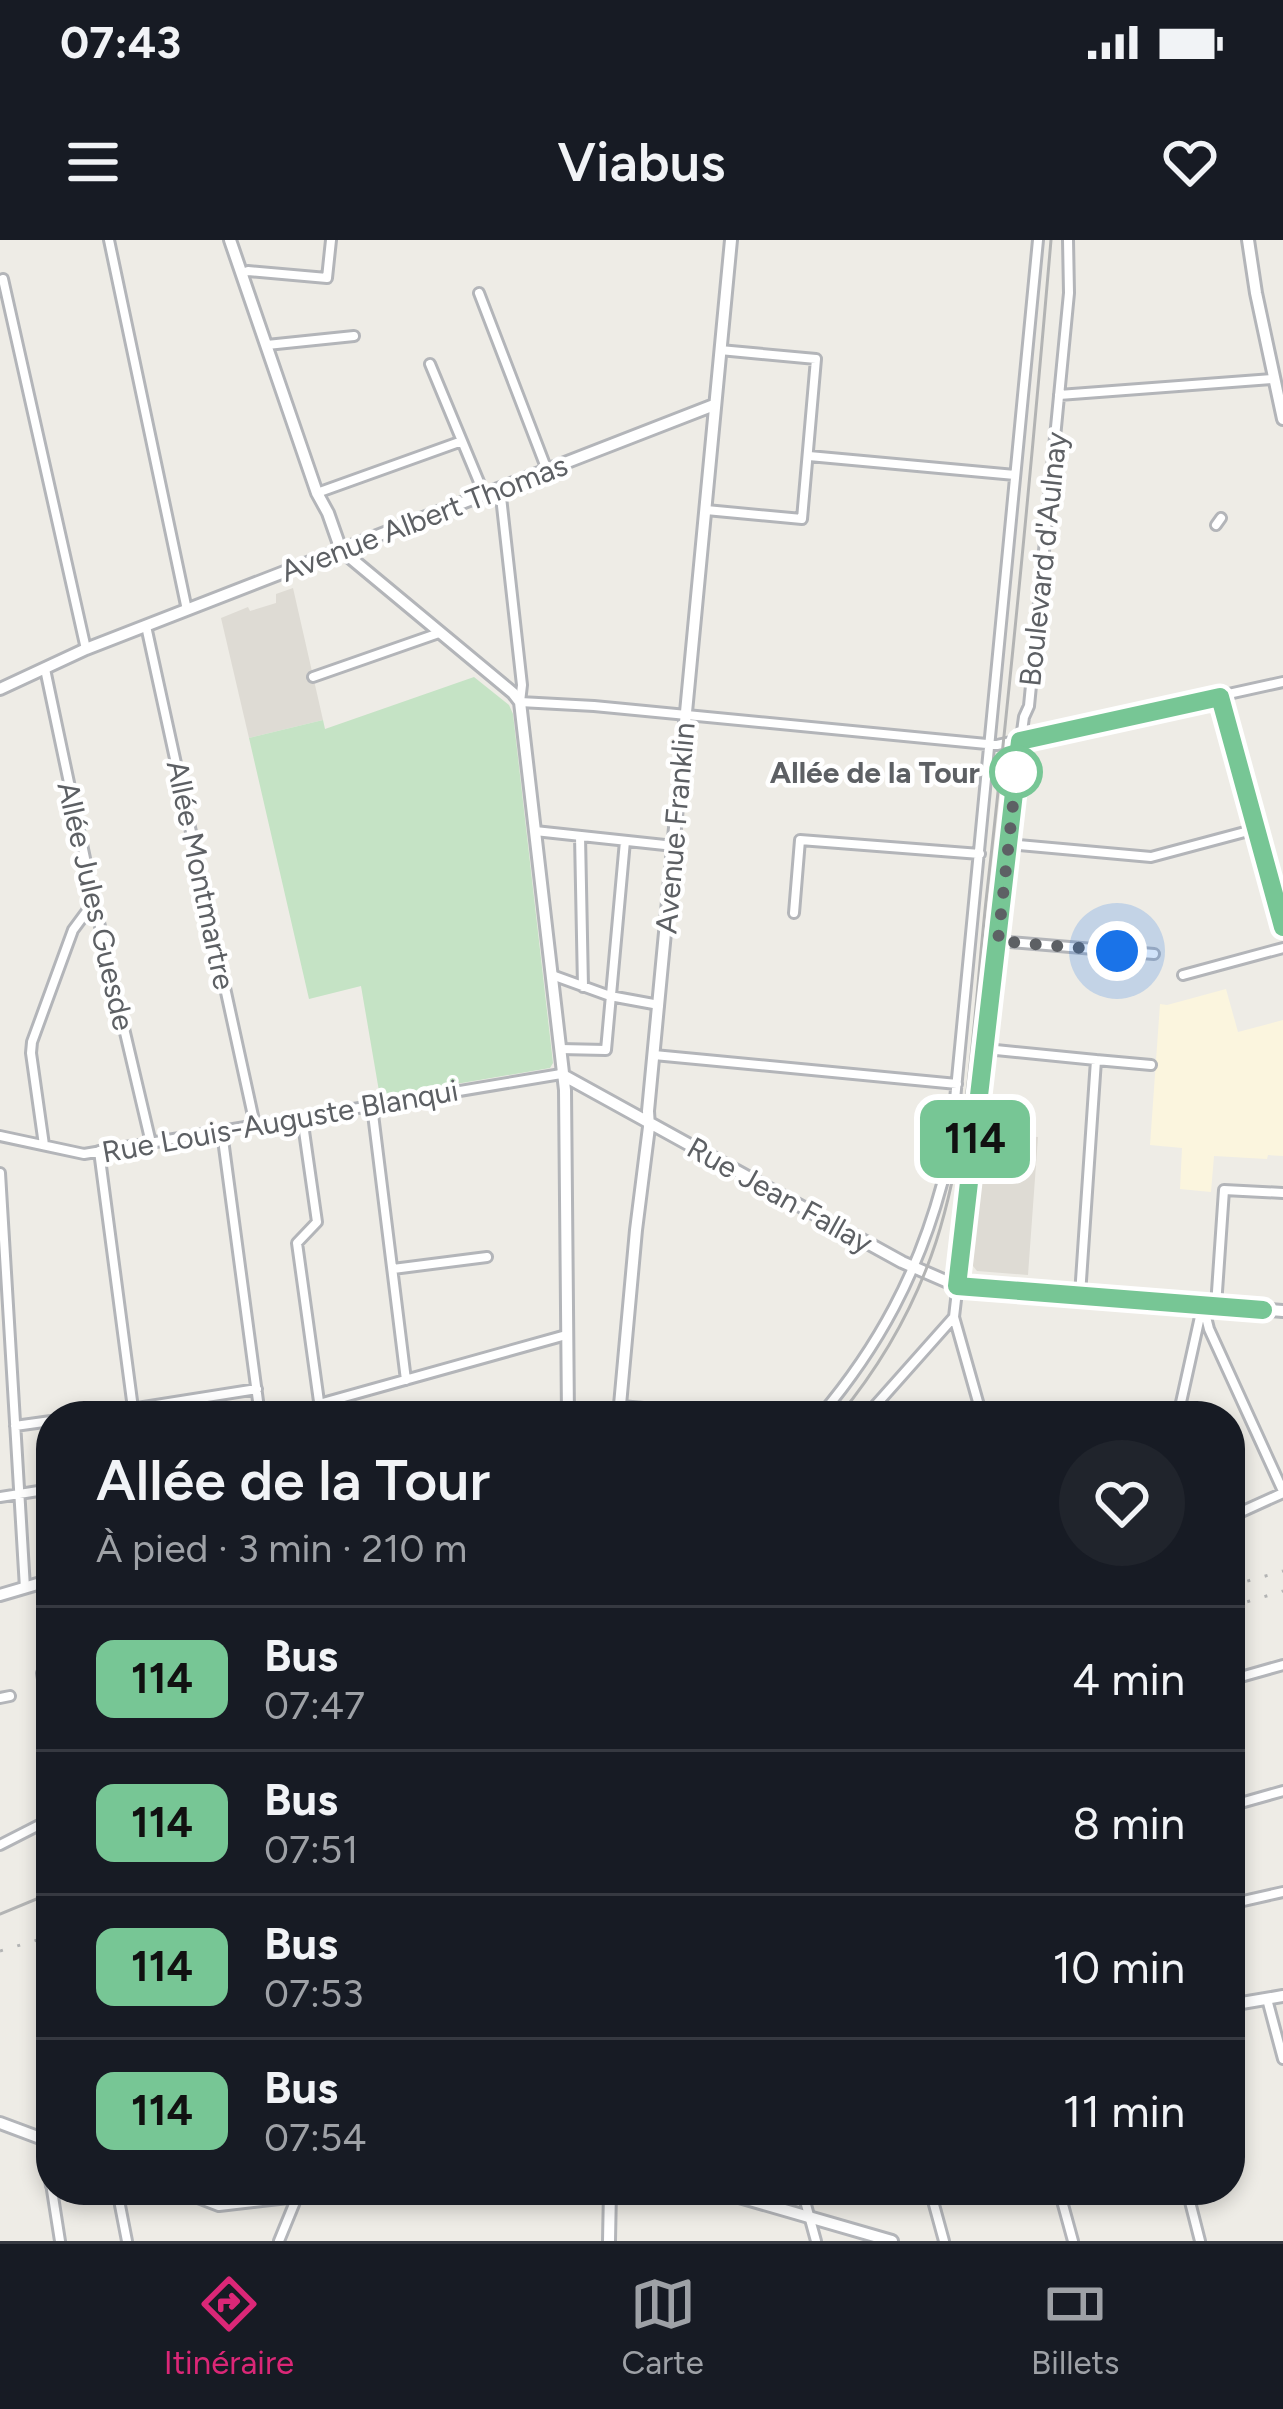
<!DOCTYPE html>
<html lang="fr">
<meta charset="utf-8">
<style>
body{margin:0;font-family:Figtree,sans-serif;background:#20242c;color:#f1f3f6;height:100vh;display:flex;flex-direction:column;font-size:45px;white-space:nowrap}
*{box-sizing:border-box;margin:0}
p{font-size:39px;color:#9ea1a6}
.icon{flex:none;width:66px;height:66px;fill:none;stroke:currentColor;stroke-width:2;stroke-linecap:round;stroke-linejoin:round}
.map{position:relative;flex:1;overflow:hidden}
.drawer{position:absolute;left:36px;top:1161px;width:1209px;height:804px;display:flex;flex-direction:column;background:#171b24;border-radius:48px;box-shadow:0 6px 18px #0003}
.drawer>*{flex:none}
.badge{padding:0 24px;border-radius:18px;font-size:42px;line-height:78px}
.you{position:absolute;width:60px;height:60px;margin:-30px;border:9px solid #fff;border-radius:50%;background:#1a73e8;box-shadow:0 0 0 18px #1a73e833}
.map>.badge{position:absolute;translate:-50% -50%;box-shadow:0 0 0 6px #fff}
.round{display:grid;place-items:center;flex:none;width:126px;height:126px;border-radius:63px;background:#20242c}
.overview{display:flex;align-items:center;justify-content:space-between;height:204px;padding:0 60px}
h1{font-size:57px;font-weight:600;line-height:90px}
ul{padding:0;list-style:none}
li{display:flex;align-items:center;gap:36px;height:144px;padding:0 60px;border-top:3px solid #363941}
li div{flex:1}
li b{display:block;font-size:45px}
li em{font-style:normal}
li .badge{min-width:132px;font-weight:700;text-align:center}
.status{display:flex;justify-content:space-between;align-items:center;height:84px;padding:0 60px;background:#171b24;direction:ltr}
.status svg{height:33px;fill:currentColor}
header{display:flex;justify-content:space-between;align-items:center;height:156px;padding:0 60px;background:#171b24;font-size:54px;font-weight:600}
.tab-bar{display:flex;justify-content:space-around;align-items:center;height:168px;border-top:3px solid #363941;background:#171b24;font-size:33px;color:#9ea1a6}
.tab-bar a{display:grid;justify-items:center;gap:6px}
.tab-bar .current{color:#db2777}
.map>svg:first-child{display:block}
</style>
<div class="status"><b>07:43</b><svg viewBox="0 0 49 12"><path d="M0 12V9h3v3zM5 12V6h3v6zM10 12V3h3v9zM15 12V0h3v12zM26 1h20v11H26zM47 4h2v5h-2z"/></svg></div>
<header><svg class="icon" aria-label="menu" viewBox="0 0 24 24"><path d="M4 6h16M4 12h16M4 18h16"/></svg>Viabus<svg class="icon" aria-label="heart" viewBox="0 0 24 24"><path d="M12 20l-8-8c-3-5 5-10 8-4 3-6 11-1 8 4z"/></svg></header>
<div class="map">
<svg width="1283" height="2001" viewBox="0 0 1283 2001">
<rect width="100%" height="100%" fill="#eeece6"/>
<path fill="#fbf5de" d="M 1226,749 L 1238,792 L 1283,780 L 1283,916 L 1268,915 L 1267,919 L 1214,916 L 1211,952 L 1180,949 L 1182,908 L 1150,905 L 1160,764 L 1167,765 Z"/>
<path fill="#dedbd4" d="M 293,348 L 323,480 L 249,498 L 221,378 L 248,367 L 250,371 L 276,363 L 276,354 Z
M 983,893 L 1038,897 L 1028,1035 L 977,1031 L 969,1021 Z"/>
<path fill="#c5e3c5" d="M 474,437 L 509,465 L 513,474 L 553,823 L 550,828 L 380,857 L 361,746 L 309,759 L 249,498 L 323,480 L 325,489 Z"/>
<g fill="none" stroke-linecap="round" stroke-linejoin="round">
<defs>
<path id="minor" d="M 109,0 L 187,370
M 242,33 L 248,31 L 327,38 L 331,0
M 3,39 L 86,409
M 479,53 L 547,230
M 267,105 L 354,96
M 430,124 L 484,254
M 1059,155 L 1273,139
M 809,216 L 1015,235
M 500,248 L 522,445 L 520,462 L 594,466 L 997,505 L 1283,442
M 317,253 L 462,201
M 706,270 L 802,279 L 816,119 L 720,110
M 1216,285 L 1221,278
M 146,386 L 255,885
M 45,429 L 94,661 L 151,903
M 313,437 L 439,393
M 1221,457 L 1283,687
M 535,591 L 674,606
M 580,596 L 583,747
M 1008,604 L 1151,617 L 1256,589
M 794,673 L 800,600 L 980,614
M 998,701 L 1154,714
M 552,735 L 610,756 L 659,765
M 1183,735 L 1283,708
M 560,809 L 606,810 L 625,601
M 986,809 L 1096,820 L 1080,1055
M 654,815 L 957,844
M 1096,820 L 1151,825
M 372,866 L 406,1140
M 302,877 L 317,982 L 297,1003 L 321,1176
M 222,892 L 260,1176
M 0,896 L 84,914 L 561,834
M 44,905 L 31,813 L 32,802 L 73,690 L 93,663
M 99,911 L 134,1176
M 0,933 L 25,1348
M 393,1029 L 487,1017
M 1203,1065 L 1209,1089 L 1283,1251
M 1216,1066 L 1224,950 L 1283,953
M 954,1077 L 982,1176
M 319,1164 L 566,1095
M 621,1166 L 666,1170 L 689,1176
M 87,1176 L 257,1149
M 820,1176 C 879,1106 918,1033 942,944 C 948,920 950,894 954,870 L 1038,0
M 866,1176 L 954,1077 L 1017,528 L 1024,477 L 1029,466 L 1069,53 L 1068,0
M 1178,1176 L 1201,1072
M 15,1186 L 51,1181
M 0,1257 L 51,1249
M 1230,1277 L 1283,1253
M 42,1433 L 51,1487
M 1230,1440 L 1283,1425
M 0,1458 L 10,1456
M 1230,1566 L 1283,1551
M 0,1605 L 51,1579
M 1230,1664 L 1283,1652
M 1267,1759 L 1283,1819
M 47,1900 L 45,1911 L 51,1946
M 52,1950 L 60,2001
M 117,1950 L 127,2001
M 802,1950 L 816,2001
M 930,1950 L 944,2001
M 1059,1950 L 1073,2001
M 1187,1950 L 1200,2001
M 279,2001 L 297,1957"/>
<path id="tertiary" d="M 230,0 L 317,253 L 328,273 L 341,310 L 513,453 L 520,462 L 565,850 L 568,1176
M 1248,0 L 1256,53 L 1283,179
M 0,449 L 86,409 L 714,165
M 561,834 L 902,1022 L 957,1046 L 1283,1071
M 619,1176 L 636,990 L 649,887 L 648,871 L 731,0
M 0,1355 L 51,1340
M 1230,1765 L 1283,1756
M 0,1883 L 51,1902
M 180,1950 L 219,1965 L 349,1950
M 715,1950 L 892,2001
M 609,2001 L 610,1950"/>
</defs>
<use href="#minor" stroke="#b3b5b9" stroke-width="14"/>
<use href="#tertiary" stroke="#b3b5b9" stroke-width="16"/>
<use href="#minor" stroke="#fff" stroke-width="8"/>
<use href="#tertiary" stroke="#fff" stroke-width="10"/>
<path stroke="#b3b4b4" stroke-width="3" d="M 839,1176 C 881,1125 915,1066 936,1002 C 970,896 974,772 986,661 C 1011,441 1032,221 1051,0
M 0,1674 L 51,1653"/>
<path stroke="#b3b4b4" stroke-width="3" stroke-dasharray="3 15" stroke-linecap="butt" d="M 1230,1346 L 1283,1331
M 1230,1367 L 1283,1351
M 0,1711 L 51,1696"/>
</g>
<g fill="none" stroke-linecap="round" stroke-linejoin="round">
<defs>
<path id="line" d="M 1263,1070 L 957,1046 L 1020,501 L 1220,457 L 1283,687"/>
</defs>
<use href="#line" stroke="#fff" stroke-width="27"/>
<use href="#line" stroke="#77c695" stroke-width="18"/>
<path stroke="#5d6064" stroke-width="12" stroke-dasharray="0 21.6" d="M 1016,532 L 1017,528 L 998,701 L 1117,711"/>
</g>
<circle fill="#fff" stroke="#77c695" stroke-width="6" cx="1016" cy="532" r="24"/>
<g text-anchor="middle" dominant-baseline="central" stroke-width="9" stroke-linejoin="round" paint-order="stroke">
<g font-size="30" fill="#5d6064" stroke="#fff">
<text transform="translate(424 278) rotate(-21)">Avenue Albert Thomas</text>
<text transform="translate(1043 319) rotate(-84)">Boulevard d'Aulnay</text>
<text transform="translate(675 588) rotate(-85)">Avenue Franklin</text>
<text transform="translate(201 635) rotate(78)">Allée Montmartre</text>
<text transform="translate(96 666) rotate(77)">Allée Jules Guesde</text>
<text transform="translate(280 881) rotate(-10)">Rue Louis-Auguste Blanqui</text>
<text transform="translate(780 955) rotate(29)">Rue Jean Fallay</text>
</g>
<g font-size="30" font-weight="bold" fill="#5d6064" stroke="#fff" text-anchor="end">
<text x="980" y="532">Allée de la Tour</text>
</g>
</g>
</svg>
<div class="you" style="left:1117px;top:711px"></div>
<b class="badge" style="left:975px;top:899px;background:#77c695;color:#111">114</b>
<section class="drawer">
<div class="overview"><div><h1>Allée de la Tour</h1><p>À pied · 3 min · 210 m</p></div><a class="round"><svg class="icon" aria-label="heart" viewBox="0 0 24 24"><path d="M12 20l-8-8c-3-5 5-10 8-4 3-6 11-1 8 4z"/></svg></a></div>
<ul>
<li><span class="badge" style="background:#77c695;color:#111">114</span><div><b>Bus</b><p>07:47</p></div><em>4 min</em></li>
<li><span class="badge" style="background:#77c695;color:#111">114</span><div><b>Bus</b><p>07:51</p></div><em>8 min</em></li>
<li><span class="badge" style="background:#77c695;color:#111">114</span><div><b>Bus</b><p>07:53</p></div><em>10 min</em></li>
<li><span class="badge" style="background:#77c695;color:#111">114</span><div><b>Bus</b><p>07:54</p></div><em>11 min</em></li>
</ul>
</section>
</div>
<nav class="tab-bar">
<a class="current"><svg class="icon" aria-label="directions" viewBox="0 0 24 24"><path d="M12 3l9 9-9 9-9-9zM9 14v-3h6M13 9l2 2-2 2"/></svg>Itinéraire</a>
<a><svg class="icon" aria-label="map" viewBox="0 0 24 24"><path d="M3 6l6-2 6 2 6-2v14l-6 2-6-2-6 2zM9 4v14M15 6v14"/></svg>Carte</a>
<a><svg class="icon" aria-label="tickets" viewBox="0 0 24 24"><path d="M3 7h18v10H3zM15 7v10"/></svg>Billets</a>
</nav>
